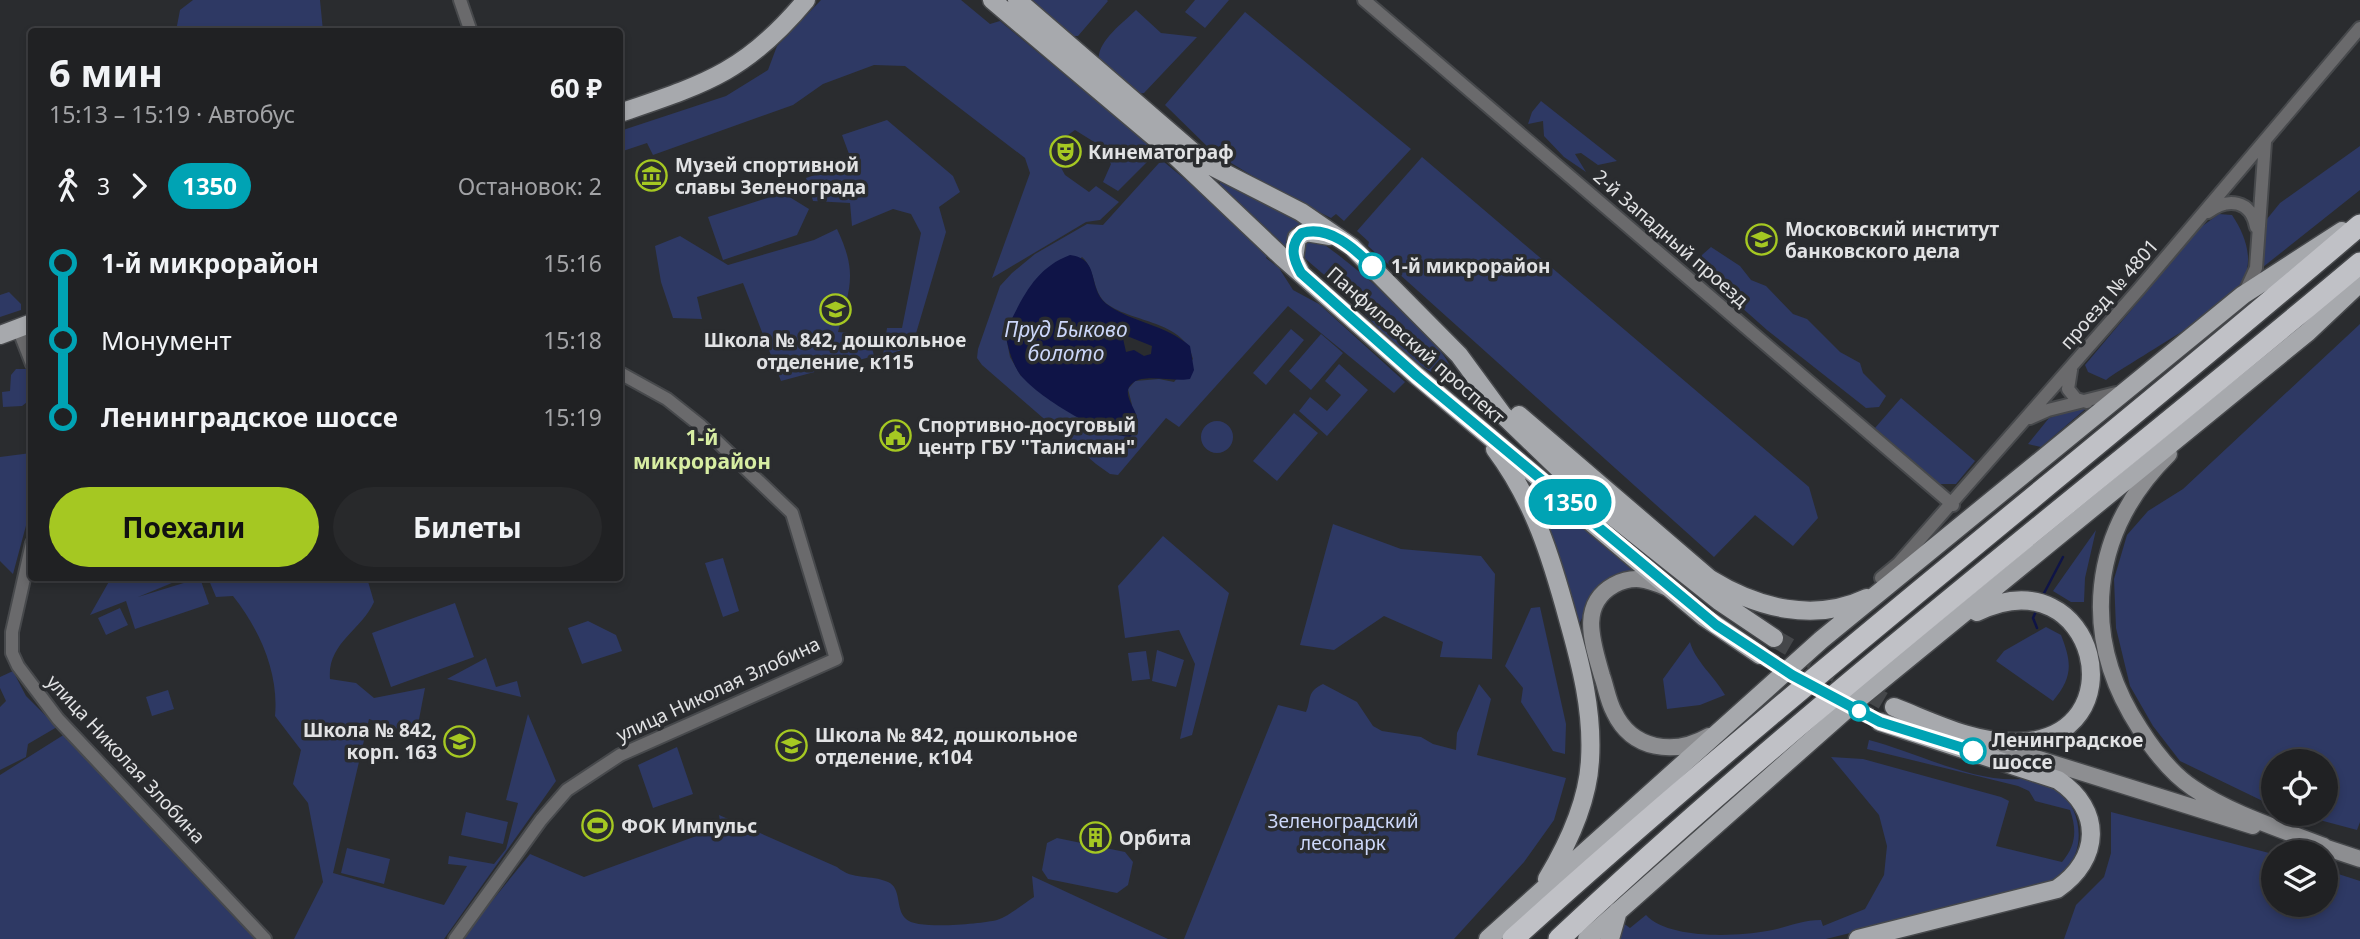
<!DOCTYPE html>
<html lang="ru">
<meta charset="utf-8">
<style>
body{margin:0;font-family:"Noto Sans",sans-serif;background:#28292b;color:#f1f3f6;height:100vh;display:flex;flex-direction:column;font-size:26px;white-space:nowrap}
*{box-sizing:border-box;margin:0}
p{font-size:23px;color:#a2a3a6}
.icon{flex:none;width:38px;height:38px;fill:none;stroke:currentColor;stroke-width:2;stroke-linecap:round;stroke-linejoin:round}
.map{position:relative;flex:1;overflow:hidden}
.drawer{position:absolute;left:28px;top:28px;width:595px;height:553px;display:flex;flex-direction:column;background:#202123;border-radius:7px;box-shadow:0 4px 10px #0003,0 0 0 2px #3d3e41}
.drawer>*{flex:none}
.badge{padding:0 14px;border-radius:23px;font-size:24px;line-height:46px}
.tools{position:absolute;left:2261px;top:749px;display:grid;gap:14px}
.tools a{display:grid;place-items:center;width:77px;height:77px;border-radius:50%;background:#202123;box-shadow:0 4px 10px #0003,0 0 0 2px #3d3e41;font-size:35px}
.map>.badge{position:absolute;translate:-50% -50%;box-shadow:0 0 0 4px #fff}
.legs{display:flex;align-items:center;gap:10px;height:77px;padding:0 21px;font-size:23px}
.legs p{margin-inline-start:auto}
.headline{display:flex;align-items:center;justify-content:space-between;height:119px;padding:0 21px}
h1{font-size:38px;font-weight:700;line-height:52px}
.primary-button{display:flex;gap:14px;margin-top:auto;padding:14px 21px}
.primary-button a{flex:1;height:80px;border-radius:42px;background:#a5c822;color:#111;font-size:28px;font-weight:700;line-height:80px;text-align:center}
.primary-button a+a{background:#28292b;color:#f1f3f6}
ul{padding:0 21px;list-style:none}
li{display:flex;align-items:center;gap:24px;height:77px;font-size:26px}
li i{display:grid;place-items:center;width:10px;height:100%;margin:0 9px;background:currentColor}
li i::after{content:'';width:18px;height:18px;margin:-9px;border:5px solid;border-radius:50%;background:#202123}
li p{margin-inline-start:auto}
li:first-child i{background:linear-gradient(#0000 50%,currentColor 0)}
li:last-child i{background:linear-gradient(currentColor 50%,#0000 0)}
.map>svg:first-child{display:block}
</style>
<div class="map">
<svg width="2360" height="939" viewBox="0 0 2360 939">
<rect width="100%" height="100%" fill="#2a2c2f"/>
<path fill="#2e3964" fill-rule="evenodd" d="M 193,0 L 320,0 L 323,31 L 176,31 L 180,10 Z
M 821,0 L 961,0 L 990,24 L 1000,21 L 1148,144 L 1152,152 L 1150,159 L 1118,191 L 1103,182 L 1111,164 L 1099,145 L 1075,130 L 1058,142 L 1053,153 L 1065,175 L 1089,192 L 1096,186 L 1119,202 L 1100,220 L 1086,222 L 992,278 L 1030,173 L 1025,158 L 905,66 L 874,65 L 823,84 L 793,105 L 653,155 L 647,143 L 620,152 L 620,131 L 726,96 L 768,70 L 777,46 Z
M 1029,0 L 1107,0 L 1108,1 L 1078,36 L 1073,36 Z
M 1195,0 L 1229,0 L 1205,28 L 1185,12 Z
M 1136,10 L 1161,33 L 1197,37 L 1144,93 L 1137,94 L 1099,61 C 1096,42 1123,23 1136,10 Z
M 1245,12 L 1411,149 L 1344,221 L 1336,214 L 1331,218 L 1279,192 L 1213,152 L 1165,105 Z
M 1541,101 L 1617,161 L 1598,165 L 1581,153 L 1575,154 L 1586,172 L 1564,157 L 1544,136 L 1543,121 L 1528,124 L 1532,112 Z
M 887,120 L 953,176 L 960,192 L 939,207 L 946,232 L 912,347 L 883,356 L 887,328 L 902,328 L 921,233 L 911,214 L 893,209 L 852,226 L 850,203 L 813,201 L 806,178 L 852,162 L 842,135 Z
M 2360,146 L 2360,190 L 2263,267 L 2267,219 L 2280,203 Z
M 1422,157 L 1809,487 L 1818,518 L 1793,546 L 1755,515 L 1714,557 L 1368,246 L 1369,242 L 1357,231 Z
M 1164,162 L 1271,250 L 1266,258 L 1279,268 L 1293,290 L 1319,304 L 1405,382 L 1394,393 L 1288,306 L 1179,427 L 1166,418 L 1118,475 L 1110,474 L 1096,464 L 982,365 L 977,358 L 978,349 L 1000,286 L 1012,273 L 1035,254 L 1087,224 L 1103,225 L 1159,163 ZM 1082,257 C 1097,270 1091,295 1110,306 C 1137,323 1185,322 1193,359 L 1174,382 L 1159,379 L 1135,381 L 1128,389 L 1132,405 L 1021,376 L 1010,357 L 1005,332 Z
M 1220,181 L 1223,181 L 1307,225 L 1292,229 L 1286,251 L 1220,186 Z
M 783,193 L 809,209 L 797,235 L 723,260 L 708,217 Z
M 2219,214 L 2232,215 C 2244,233 2253,255 2245,276 C 2234,307 2135,358 2106,380 L 2088,372 L 2085,365 L 2201,227 Z
M 837,229 C 858,273 850,288 838,332 L 869,335 L 874,356 L 781,381 L 743,283 L 697,297 L 702,319 L 673,318 L 661,282 L 655,246 L 680,236 L 728,265 L 814,240 Z
M 1316,239 C 1345,257 1445,341 1452,371 L 1446,378 C 1414,369 1376,326 1354,302 C 1337,285 1318,270 1301,255 L 1303,241 Z
M 1711,247 L 1740,266 L 1751,280 L 1766,286 L 1793,314 L 1807,319 L 1840,352 L 1860,363 L 1863,373 L 1886,396 L 1879,407 L 1866,408 L 1767,330 L 1705,275 L 1699,267 L 1702,255 Z
M 9,292 L 21,304 L 21,310 L 0,317 L 0,295 Z
M 2360,324 L 2360,822 L 2357,830 L 2297,814 L 2326,814 L 2326,761 L 2273,761 L 2273,806 L 2180,761 L 2153,726 L 2130,686 L 2116,628 L 2114,579 L 2127,535 L 2148,511 L 2183,489 Z
M 1291,329 L 1304,340 L 1266,385 L 1253,373 Z
M 1321,334 L 1343,353 L 1311,390 L 1289,371 Z
M 1339,364 L 1368,390 L 1327,436 L 1299,411 L 1310,397 L 1327,411 L 1341,395 L 1325,381 Z
M 16,369 L 28,369 L 31,399 L 22,406 L 3,407 L 2,392 L 10,391 L 11,375 Z
M 1901,398 L 1975,461 L 1956,484 L 1940,484 L 1875,428 Z
M 2089,406 L 2041,447 L 2028,444 L 2049,418 Z
M 1294,413 L 1318,433 L 1277,481 L 1253,461 Z
M1201 437a16 16 0 1 1 32 0a16 16 0 1 1-32 0Z
M 31,453 L 31,507 L 13,574 L 0,561 L 0,457 Z
M 1520,472 L 1640,570 C 1603,583 1593,593 1577,629 Z
M 1333,524 L 1401,549 L 1481,556 L 1495,574 L 1492,659 L 1440,657 L 1443,642 L 1384,616 L 1334,650 L 1300,645 Z
M 2096,530 L 2085,578 L 2084,602 L 2071,602 L 2053,591 Z
M 1163,536 L 1229,593 L 1192,735 L 1180,739 L 1195,664 L 1179,630 L 1125,638 L 1118,586 Z
M 723,558 L 739,611 L 723,617 L 705,563 Z
M 111,578 L 184,578 L 138,597 L 200,578 L 209,604 L 135,629 L 126,601 L 90,615 Z
M 208,578 L 367,578 L 374,602 C 361,631 327,643 330,679 L 356,683 L 374,698 L 425,688 L 416,735 L 369,719 L 333,873 L 444,905 L 467,866 L 448,864 L 449,856 L 494,864 L 506,849 L 518,803 L 506,800 L 528,714 L 556,781 L 444,939 L 294,939 L 323,882 L 308,803 L 293,784 L 301,750 L 275,716 C 279,673 260,630 233,596 L 216,597 Z
M 455,603 L 474,657 L 391,687 L 372,633 Z
M 1540,607 L 1566,724 L 1565,754 L 1553,751 L 1521,702 L 1523,688 L 1505,666 L 1531,608 Z
M 120,608 L 128,625 L 106,635 L 98,618 Z
M 588,621 L 616,635 L 622,651 L 582,664 L 568,628 Z
M 2046,627 L 2061,635 C 2072,663 2073,677 2053,701 L 1996,661 L 2004,651 Z
M 1690,642 C 1695,661 1715,677 1725,695 L 1700,705 L 1667,709 L 1663,679 Z
M 1157,650 L 1184,660 L 1176,687 L 1152,681 Z
M 1146,651 L 1150,679 L 1132,681 L 1128,653 Z
M 486,658 L 496,687 L 517,681 L 521,697 L 447,679 Z
M 13,671 L 26,696 L 57,727 L 28,744 L 26,757 L 0,770 L 0,707 L 6,701 L 0,688 L 0,677 Z
M 1323,684 L 1357,702 L 1373,726 L 1382,731 L 1421,737 L 1433,744 L 1456,750 L 1457,733 L 1479,684 L 1491,699 L 1477,755 L 1566,778 L 1554,820 L 1524,862 L 1454,939 L 1184,939 L 1278,705 L 1306,712 C 1312,699 1306,692 1323,684 Z
M 168,690 L 174,709 L 152,716 L 146,697 Z
M 65,734 L 257,939 L 0,939 L 0,775 Z
M 1869,740 C 1917,752 1985,789 2033,777 C 2041,781 2051,784 2058,790 C 2082,809 2087,850 2063,873 C 2057,879 2047,882 2039,886 L 1826,939 L 1616,939 L 1623,923 L 1630,928 L 1646,915 C 1668,939 1734,937 1767,931 C 1786,928 1801,920 1821,920 L 1823,926 L 1865,909 L 1884,875 L 1887,846 L 1879,815 L 1831,757 L 1863,759 L 2001,797 L 2009,801 L 1996,846 L 2062,862 C 2076,846 2077,830 2070,810 L 2035,801 L 2029,791 L 2018,786 L 1867,749 Z
M 677,747 L 693,794 L 653,808 L 638,765 Z
M 466,812 L 508,822 L 503,844 L 461,835 Z
M 2111,812 L 2273,854 L 2273,905 L 2326,905 L 2326,870 L 2360,881 L 2360,939 L 2064,939 L 2076,905 L 2104,877 L 2111,853 Z
M 719,815 L 837,867 C 854,881 870,874 888,882 C 902,888 895,909 906,919 C 916,930 981,924 997,920 C 1009,916 1023,904 1034,897 L 1032,876 L 1168,939 L 461,939 L 530,854 L 584,877 L 721,827 Z
M 1057,838 L 1125,852 L 1133,862 L 1128,885 L 1117,893 L 1048,879 L 1042,870 L 1047,843 Z
M 347,848 L 390,859 L 384,884 L 341,873 Z"/>
<path fill="#0f1447" fill-rule="evenodd" d="M 1070,255 C 1102,259 1086,289 1108,305 C 1133,323 1164,324 1190,346 L 1194,370 L 1190,379 C 1175,382 1145,374 1134,382 C 1113,397 1154,417 1130,437 C 1103,436 1035,396 1019,373 C 1011,360 1008,347 1005,332 C 1022,300 1033,269 1070,255 ZM 1122,334 L 1152,346 L 1151,354 L 1144,356 L 1134,350 L 1126,352 Z"/>
<g fill="none" stroke-linecap="round" stroke-linejoin="round">
<path stroke="#0f1447" stroke-width="2.5" d="M 2041,599 L 2063,557
M 2036,611 L 2033,618 L 2037,628"/>
<path stroke="#45474a" stroke-width="18" stroke-dasharray="18 9" stroke-linecap="butt" d="M 1774,638 L 1894,707
M 1760,655 L 1880,722"/>
<defs>
<path id="street" d="M 460,0 L 471,32
M 1364,0 L 1953,505
M 2208,212 C 2228,197 2251,200 2256,227
M 2245,292 L 2256,268 L 2265,142
M 18,328 L 32,364
M 2071,370 L 2068,389 L 2076,399 L 2087,402
M 2030,418 L 2048,410 L 2116,393
M 32,543 L 12,632 L 12,653 L 18,666 L 58,719 L 265,939
M 1881,578 L 1898,564 L 2139,289 L 2360,28
M 455,939 L 541,820 L 567,790 L 620,755 L 836,659 L 792,513 L 701,426 L 667,399 L 620,373"/>
<path id="secondary" d="M 2169,454 C 2090,532 2079,636 2140,729 C 2154,751 2172,774 2193,788 C 2229,813 2283,830 2324,846
M 1665,587 C 1647,579 1633,575 1614,585 C 1578,605 1593,644 1602,676 C 1606,687 1608,701 1614,712 C 1632,750 1674,756 1709,736
M 1991,744 L 2253,826
M 2315,844 L 2360,859"/>
<path id="primary" d="M 992,0 L 1166,147 L 1282,257 L 1417,376 L 1704,617 L 1760,655
M 1017,0 L 1207,164 L 1301,212 L 1352,247 L 1459,355 L 1503,415 L 1587,496 L 1719,601 L 1774,638
M 620,113 C 705,84 746,72 806,0
M 1301,273 L 1294,259 L 1297,238 L 1306,232 L 1330,236
M 0,335 L 32,323
M 1519,415 L 1710,579 C 1757,608 1814,623 1867,598
M 1495,449 C 1534,501 1551,557 1568,619 C 1581,665 1593,711 1590,760 C 1588,802 1568,844 1547,879
M 1894,707 C 1933,722 1973,743 2016,742 C 2141,741 2097,553 1977,612
M 1488,939 L 1821,640 L 2243,295 L 2342,231
M 1587,939 L 1856,701 L 2308,332 L 2360,283
M 1610,939 L 1618,911
M 1858,939 L 2057,889 C 2101,859 2103,810 2058,780 L 1880,722"/>
<path id="highway" d="M 1513,939 C 1787,691 2079,465 2360,225
M 1559,939 C 1814,699 2093,488 2360,263"/>
</defs>
<use href="#street" stroke="#47494c" stroke-width="16"/>
<use href="#secondary" stroke="#47494c" stroke-width="19"/>
<use href="#primary" stroke="#47494c" stroke-width="21"/>
<use href="#highway" stroke="#47494c" stroke-width="24"/>
<use href="#street" stroke="#6a6a6c" stroke-width="12"/>
<use href="#secondary" stroke="#8d8e91" stroke-width="16"/>
<use href="#primary" stroke="#a7a9ad" stroke-width="18"/>
<use href="#highway" stroke="#c0c1c6" stroke-width="21"/>
</g>
<g fill="none" stroke-linecap="round" stroke-linejoin="round">
<defs>
<path id="line-1" d="M 1372,266 C 1354,248 1329,225 1302,233 C 1289,245 1293,259 1301,273 L 1417,376 L 1716,625 L 1792,675 L 1880,722 L 1973,751"/>
</defs>
<use href="#line-1" stroke="#fff" stroke-width="16"/>
<use href="#line-1" stroke="#00a3b4" stroke-width="10"/>
</g>
<defs>
<symbol id="theatre-ring" viewBox="-11 -11 22 22"><circle r="9.5" fill="#2a2c2f" stroke="#a5c822" stroke-width="1.5"/><path d="M-5-5.5Q0-4 5-5.5V0Q5 5 0 6Q-5 5-5 0ZM-3.3-2.5H-1v1.5H-3.3ZM1-2.5H3.3v1.5H1ZM-2.8 1Q0 5.5 2.8 1Z" fill="#a5c822"/></symbol>
<symbol id="museum-ring" viewBox="-11 -11 22 22"><circle r="9.5" fill="#2a2c2f" stroke="#a5c822" stroke-width="1.5"/><path d="M0-6L6-3V-2H-6V-3ZM-5-1h2V3h-2ZM-1-1h2V3h-2ZM3-1h2V3H3ZM-6 4H6V6H-6Z" fill="#a5c822"/></symbol>
<symbol id="university-ring" viewBox="-11 -11 22 22"><circle r="9.5" fill="#2a2c2f" stroke="#a5c822" stroke-width="1.5"/><path d="M0-5L7-2L0 1L-7-2ZM-4 1L0 2.5L4 1V4Q0 6-4 4Z" fill="#a5c822"/></symbol>
<symbol id="school-ring" viewBox="-11 -11 22 22"><circle r="9.5" fill="#2a2c2f" stroke="#a5c822" stroke-width="1.5"/><path d="M0-5L7-2L0 1L-7-2ZM-4 1L0 2.5L4 1V4Q0 6-4 4Z" fill="#a5c822"/></symbol>
<symbol id="civic-ring" viewBox="-11 -11 22 22"><circle r="9.5" fill="#2a2c2f" stroke="#a5c822" stroke-width="1.5"/><path d="M-.6-6.5H3V-4.5H.6V-3L4-1V1h2V6H-6V1h2V-1L-.6-3ZM-1.2 2.5V6h2.4V2.5Z" fill="#a5c822"/></symbol>
<symbol id="stadium-ring" viewBox="-11 -11 22 22"><circle r="9.5" fill="#2a2c2f" stroke="#a5c822" stroke-width="1.5"/><path d="M0-5a6.5 5 0 1 0 0 10a6.5 5 0 1 0 0-10ZM-3.5-1.8h7v3.6h-7Z" fill="#a5c822"/></symbol>
<symbol id="building-ring" viewBox="-11 -11 22 22"><circle r="9.5" fill="#2a2c2f" stroke="#a5c822" stroke-width="1.5"/><path d="M-4-6H4V6H1V3H-1V6H-4ZM-2.5-4.3h1.7v1.8h-1.7ZM.8-4.3h1.7v1.8H.8ZM-2.5-1h1.7V.8h-1.7ZM.8-1h1.7V.8H.8Z" fill="#a5c822"/></symbol>
</defs>
<g fill-rule="evenodd">
<use href="#theatre-ring" x="1048" y="134" width="35" height="35"/>
<use href="#museum-ring" x="634" y="158" width="35" height="35"/>
<use href="#university-ring" x="1744" y="222" width="35" height="35"/>
<use href="#school-ring" x="818" y="292" width="35" height="35"/>
<use href="#civic-ring" x="878" y="418" width="35" height="35"/>
<use href="#school-ring" x="442" y="724" width="35" height="35"/>
<use href="#school-ring" x="774" y="728" width="35" height="35"/>
<use href="#stadium-ring" x="580" y="808" width="35" height="35"/>
<use href="#building-ring" x="1078" y="820" width="35" height="35"/>
</g>
<g fill="#fff" stroke="#00a3b4" stroke-width="3.5">
<circle cx="1372" cy="266" r="12"/>
<circle cx="1859" cy="711" r="9"/>
<circle cx="1973" cy="751" r="12"/>
</g>
<g text-anchor="middle" dominant-baseline="central" stroke-width="7" stroke-linejoin="round" paint-order="stroke">
<g font-size="19" font-weight="bold" fill="#e1e2e4" stroke="#2a2c2f" text-anchor="start">
<text x="1088" y="152">Кинематограф</text>
<text x="675" y="165">Музей спортивной<tspan x="675" dy="22">славы Зеленограда</tspan></text>
<text x="1785" y="229">Московский институт<tspan x="1785" dy="22">банковского дела</tspan></text>
<text x="835" y="340" text-anchor="middle">Школа № 842, дошкольное<tspan x="835" dy="22">отделение, к115</tspan></text>
<text x="918" y="425">Спортивно-досуговый<tspan x="918" dy="22">центр ГБУ "Талисман"</tspan></text>
<text x="437" y="730" text-anchor="end">Школа № 842,<tspan x="437" dy="22">корп. 163</tspan></text>
<text x="815" y="735">Школа № 842, дошкольное<tspan x="815" dy="22">отделение, к104</tspan></text>
<text x="621" y="826">ФОК Импульс</text>
<text x="1119" y="838">Орбита</text>
</g>
<g font-size="19" fill="#e1e2e4" stroke="#2a2c2f">
<text transform="translate(1671 238) rotate(41)">2-й Западный проезд</text>
<text transform="translate(2109 294) rotate(-49)">проезд № 4801</text>
<text transform="translate(1416 345) rotate(41)">Панфиловский проспект</text>
<text transform="translate(718 689) rotate(-25)">улица Николая Злобина</text>
<text transform="translate(126 759) rotate(47)">улица Николая Злобина</text>
</g>
<g font-size="19" font-weight="bold" fill="#e1e2e4" stroke="#2a2c2f" text-anchor="start">
<text x="1391" y="266">1-й микрорайон</text>
<text x="1992" y="740">Ленинградское<tspan x="1992" dy="22">шоссе</tspan></text>
</g>
<g font-size="19" fill="#cdd8fa" stroke="#2a2c2f">
<text x="1343" y="821">Зеленоградский<tspan x="1343" dy="22">лесопарк</tspan></text>
</g>
<g font-size="21" font-style="italic" fill="#ccd7fa" stroke="#2a2c2f">
<text x="1066" y="329">Пруд Быково<tspan x="1066" dy="24">болото</tspan></text>
</g>
<g font-size="21" font-weight="bold" fill="#d7eda2" stroke="#2a2c2f">
<text x="702" y="437">1-й<tspan x="702" dy="24">микрорайон</tspan></text>
</g>
</g>
</svg>
<div class="tools">
<a><svg class="icon" aria-label="locate" viewBox="0 0 24 24"><circle cx="12" cy="12" r="6"/><path d="M12 2v4M12 18v4M2 12h4M18 12h4"/></svg></a>
<a><svg class="icon" aria-label="layers" viewBox="0 0 24 24"><path d="M12 4l9 5-9 5-9-5zM3 14l9 5 9-5"/></svg></a>
</div>
<b class="badge" style="left:1570px;top:502px;background:#00a3b4;color:#fff">1350</b>
<section class="drawer">
<div class="headline"><div><h1>6 мин</h1><p>15:13 – 15:19 · Автобус</p></div><b>60 ₽</b></div>
<div class="legs"><svg class="icon" aria-label="walk" viewBox="0 0 24 24"><circle cx="13" cy="4" r="2"/><path d="M13 8l-2 6 4 7M11 14l-3 7M7 12l3-4h3l4 4"/></svg>3<svg class="icon" aria-label="forward" viewBox="0 0 24 24"><path d="M9 5l7 7-7 7"/></svg><b class="badge" style="background:#00a3b4;color:#fff">1350</b><p>Остановок: 2</p></div>
<ul>
<li><i style="color:#00a3b4"></i><b>1-й микрорайон</b><p>15:16</p></li>
<li><i style="color:#00a3b4"></i><span>Монумент</span><p>15:18</p></li>
<li><i style="color:#00a3b4"></i><b>Ленинградское шоссе</b><p>15:19</p></li>
</ul>
<div class="primary-button"><a>Поехали</a><a>Билеты</a></div>
</section>
</div>
